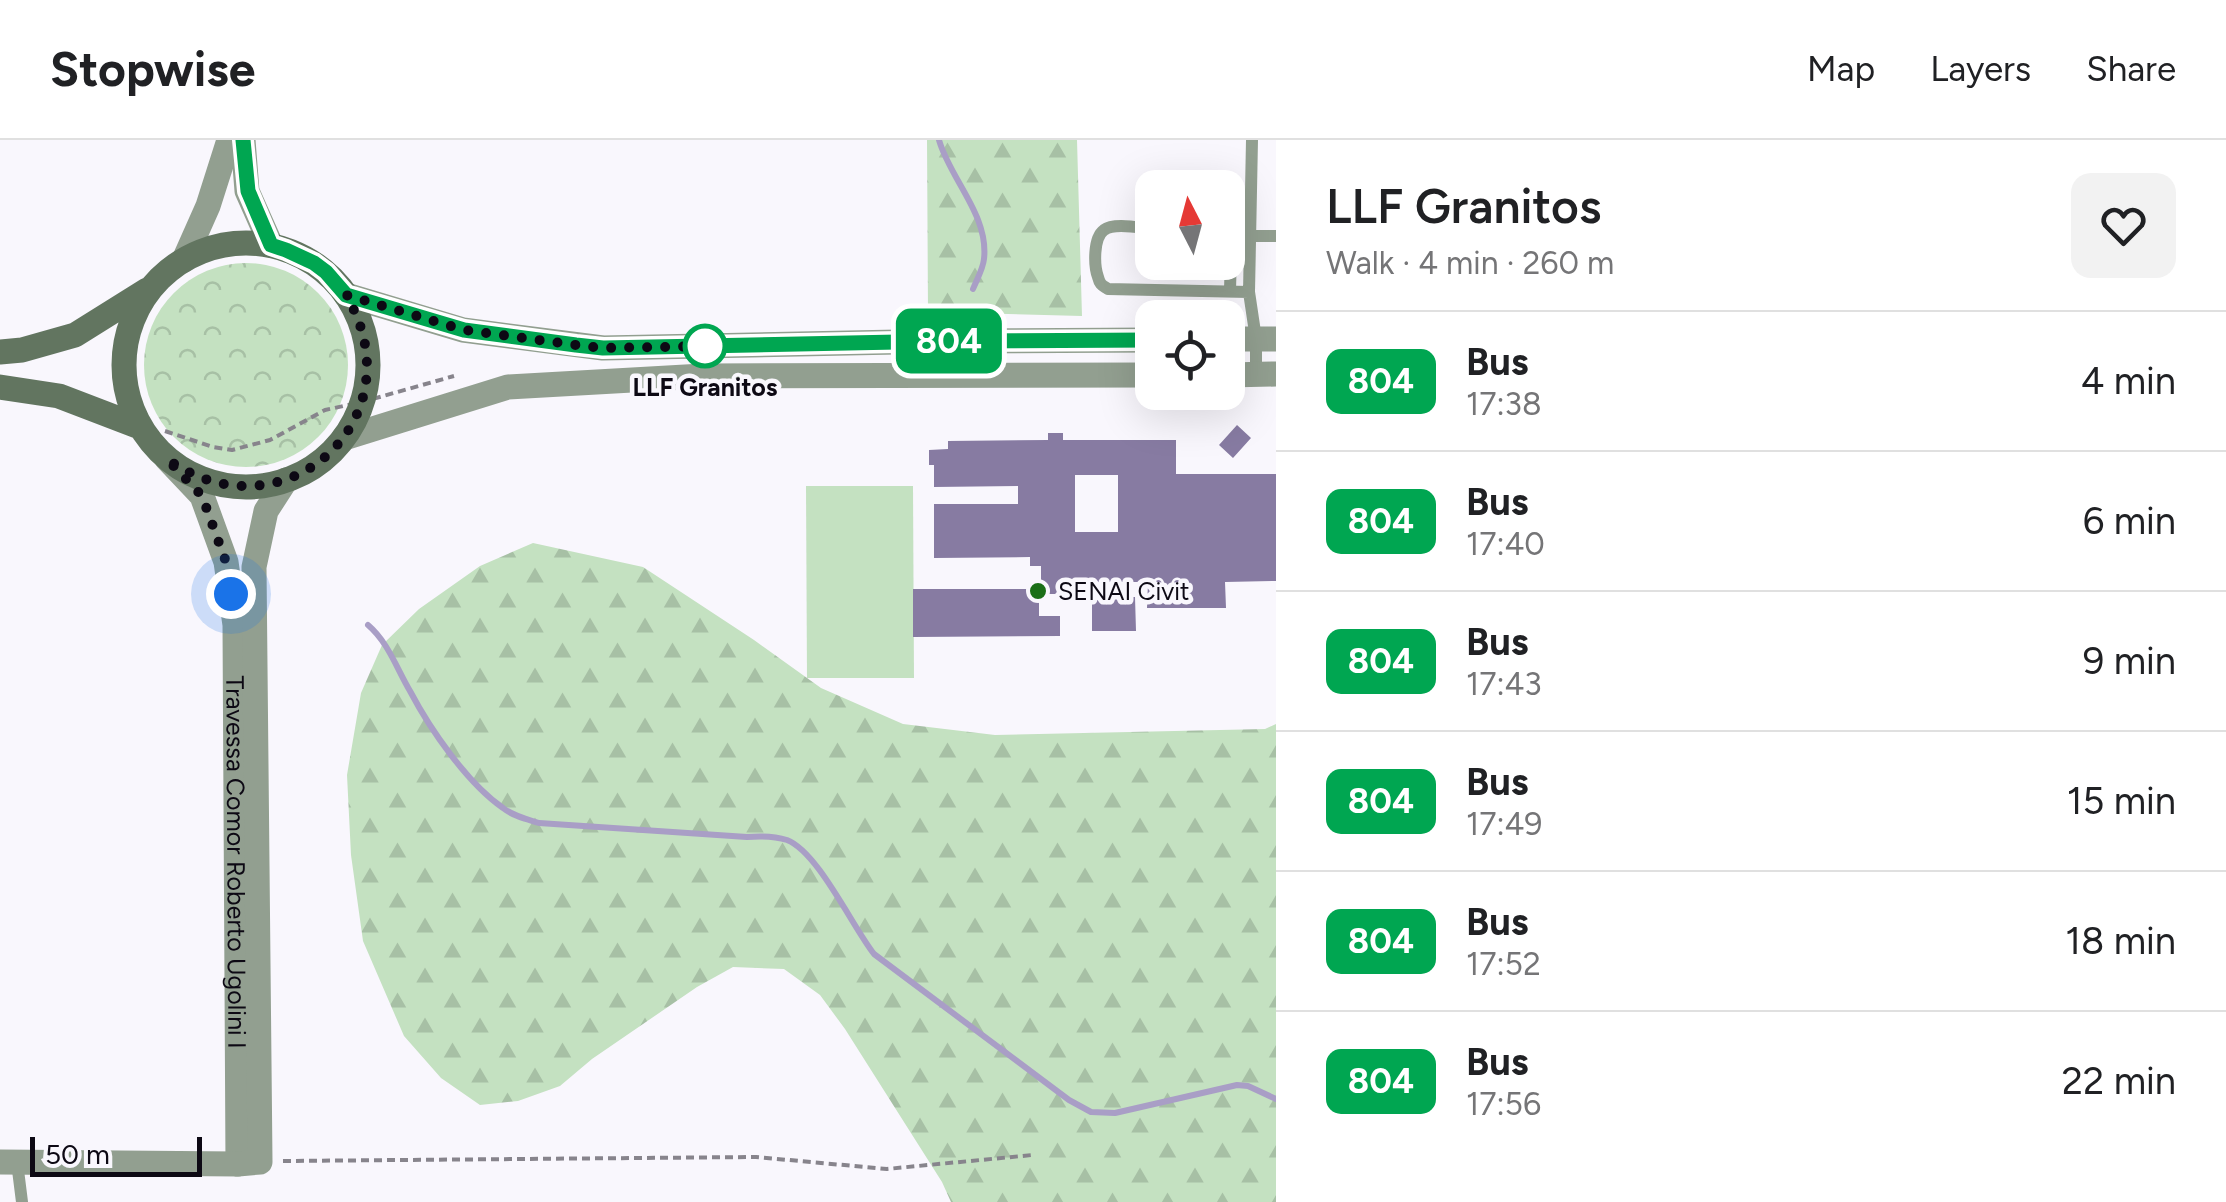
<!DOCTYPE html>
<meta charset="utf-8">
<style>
body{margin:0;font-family:Figtree,sans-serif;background:#f2f2f2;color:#202124;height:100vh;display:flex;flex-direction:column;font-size:38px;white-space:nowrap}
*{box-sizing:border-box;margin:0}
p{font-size:32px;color:#757577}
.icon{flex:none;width:55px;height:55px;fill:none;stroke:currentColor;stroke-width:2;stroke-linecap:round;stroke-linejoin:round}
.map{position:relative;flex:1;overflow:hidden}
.side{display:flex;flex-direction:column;background:#fff;width:950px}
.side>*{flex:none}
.badge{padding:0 20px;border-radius:15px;font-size:35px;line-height:65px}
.needle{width:65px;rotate:354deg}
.buttons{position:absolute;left:1135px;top:30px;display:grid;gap:20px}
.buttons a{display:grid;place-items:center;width:110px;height:110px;border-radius:20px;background:#fff;box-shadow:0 10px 40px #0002;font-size:50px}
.scale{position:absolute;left:30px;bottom:25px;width:172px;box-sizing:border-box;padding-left:10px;border:5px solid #0d0914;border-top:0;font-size:28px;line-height:35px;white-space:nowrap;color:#0d0914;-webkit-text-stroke:8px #f9f7fd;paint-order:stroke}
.you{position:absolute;width:50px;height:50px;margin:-25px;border:8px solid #fff;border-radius:50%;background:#1a73e8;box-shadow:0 0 0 15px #1a73e833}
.map>.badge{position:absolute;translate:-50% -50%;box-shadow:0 0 0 5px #fff}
.round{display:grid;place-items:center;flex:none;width:105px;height:105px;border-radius:20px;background:#f2f2f2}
.headline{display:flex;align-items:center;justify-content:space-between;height:170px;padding:0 50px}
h1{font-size:48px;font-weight:600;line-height:75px}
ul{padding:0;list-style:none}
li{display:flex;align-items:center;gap:30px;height:140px;padding:0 50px;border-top:2px solid #e0e0e0}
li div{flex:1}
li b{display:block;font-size:38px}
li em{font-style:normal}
li .badge{min-width:110px;font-weight:700;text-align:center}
header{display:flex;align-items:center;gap:60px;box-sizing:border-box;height:140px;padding:0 50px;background:#fff;border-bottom:2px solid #e0e0e0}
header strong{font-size:48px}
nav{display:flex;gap:55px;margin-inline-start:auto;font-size:35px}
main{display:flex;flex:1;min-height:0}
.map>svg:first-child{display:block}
</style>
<header>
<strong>Stopwise</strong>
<nav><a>Map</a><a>Layers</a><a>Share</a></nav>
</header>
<main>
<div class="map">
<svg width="1276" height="1062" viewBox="0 0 1276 1062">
<defs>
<pattern id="forest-firs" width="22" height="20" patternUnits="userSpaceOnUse" patternTransform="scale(2.5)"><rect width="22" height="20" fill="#c4e1c1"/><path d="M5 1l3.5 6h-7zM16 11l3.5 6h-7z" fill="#a7c0a5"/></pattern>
<pattern id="park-crowns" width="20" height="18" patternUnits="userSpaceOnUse" patternTransform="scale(2.5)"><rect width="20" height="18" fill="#c4e1c1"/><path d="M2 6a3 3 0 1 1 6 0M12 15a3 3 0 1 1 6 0" fill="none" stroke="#a7c0a5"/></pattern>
</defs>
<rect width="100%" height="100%" fill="#f9f7fd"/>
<path fill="url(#forest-firs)" d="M 927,0 L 1077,0 L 1082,176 L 928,172 Z
M 533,403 L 643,427 L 754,500 L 821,548 L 903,584 L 995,595 L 1265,589 L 1276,584 L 1276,1062 L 951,1062 L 942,1042 L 845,889 L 820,855 L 784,829 L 733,827 L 697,847 L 592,919 L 560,946 L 518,961 L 480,965 L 441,938 L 404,896 L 363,801 L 351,715 L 347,635 L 361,553 L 382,505 L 419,469 L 480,426 Z"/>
<path fill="url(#park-crowns)" d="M144 225a102 102 0 1 1 204 0a102 102 0 1 1-204 0Z"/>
<path fill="#c4e1c1" d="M 806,346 L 913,346 L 914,538 L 807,538 Z"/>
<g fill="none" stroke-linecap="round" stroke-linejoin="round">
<path stroke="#a99ec6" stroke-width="6" d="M 939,0 C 950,39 989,75 984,119 C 983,129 977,139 973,149
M 368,485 C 388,502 397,529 410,551 C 430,589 467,643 503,668 C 513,676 526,679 539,683 L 747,697 C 760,696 774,696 787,700 C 818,712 852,786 874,814 L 1069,960 L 1091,972 L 1115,973 L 1237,945 L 1248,946 L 1276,959"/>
</g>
<path fill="#877ba2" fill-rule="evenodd" d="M 1237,285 L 1251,298 L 1233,318 L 1219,305 Z
M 1048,293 L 1063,293 L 1063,300 L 1176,300 L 1176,334 L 1276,334 L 1276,441 L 1225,442 L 1226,468 L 1147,468 L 1148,442 L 1103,442 L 1103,448 L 1060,448 L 1060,454 L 1041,454 L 1041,426 L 1030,426 L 1030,417 L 934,418 L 934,364 L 1018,364 L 1018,346 L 934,347 L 934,325 L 929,325 L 929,310 L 948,309 L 948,301 L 1048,300 ZM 1075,335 L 1118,335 L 1118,392 L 1075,392 Z
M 913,449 L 1039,449 L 1039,476 L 1060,476 L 1060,496 L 913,497 Z
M 1092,457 L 1135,457 L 1136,491 L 1092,491 Z"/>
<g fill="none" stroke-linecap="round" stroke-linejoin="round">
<path stroke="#87848c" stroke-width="4" stroke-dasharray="8 5" stroke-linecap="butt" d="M 165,291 L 213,307 L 232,310 L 270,300 L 325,270 L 362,262 L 454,236
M 283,1021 L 756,1017 L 887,1029 L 1032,1015"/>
<path stroke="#929f90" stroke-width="12" d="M 1252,0 L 1249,152 L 1256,199 L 1256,234
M 1152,89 C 1140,88 1114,82 1104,90 C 1093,98 1094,126 1098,137 C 1100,145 1102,145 1108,149 L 1249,152
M 1250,96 L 1276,96
M 1228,105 L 1231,111 L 1230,151
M 17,1022 L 22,1062"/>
<g stroke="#929f90" stroke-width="25">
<path d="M 243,0 L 247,51 L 271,105"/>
<path d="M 184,120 L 208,66 L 229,0"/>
<path id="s1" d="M 167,319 L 202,356 L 226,422 L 235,485 L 238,1024"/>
<path d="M 0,1022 L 238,1024 L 260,1022 L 254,427 L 266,371 L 286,340"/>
</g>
<path stroke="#929f90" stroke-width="25" d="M 346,155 L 463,190 L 603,208 L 947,201 L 1152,200
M 1228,199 L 1276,199
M 1228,235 L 1276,234
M 344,298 L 508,247 L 703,236 L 1152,235"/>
<path stroke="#627560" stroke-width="25" d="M124 225a122 122 0 1 1 244 0a122 122 0 1 1-244 0Z
M 0,212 L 22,210 L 75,195 L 147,150
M 0,247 L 59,256 L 140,287"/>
</g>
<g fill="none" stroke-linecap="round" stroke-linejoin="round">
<defs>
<path id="line" d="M 243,0 L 248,51 L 271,105 L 286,110 L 314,123 L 326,132 L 346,155 L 464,190 L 576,205 L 603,208 L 947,201 L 1152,200"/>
</defs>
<use href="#line" stroke="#fff" stroke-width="22"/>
<use href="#line" stroke="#00a651" stroke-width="15"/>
<path stroke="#0d0914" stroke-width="10" stroke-dasharray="0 18" d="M 231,454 L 226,422 L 202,356 L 167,319 C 283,402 420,279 346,155 L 464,190 L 576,205 L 603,208 L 718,206 L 705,206"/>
</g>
<circle fill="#fff" stroke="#00a651" stroke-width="5" cx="705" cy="206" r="20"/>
<circle fill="#1b6f17" stroke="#f9f7fd" stroke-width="4" cx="1038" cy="451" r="10"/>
<g text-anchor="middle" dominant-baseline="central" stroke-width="9" stroke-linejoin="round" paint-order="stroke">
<g font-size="25" font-weight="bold" fill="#0d0914" stroke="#f9f7fd">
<text x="705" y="247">LLF Granitos</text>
</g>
<g font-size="25" fill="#0d0914" stroke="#f9f7fd" text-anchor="start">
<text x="1058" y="451">SENAI Civit</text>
</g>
<g font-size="25" fill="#0d0914" stroke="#f9f7fd">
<text stroke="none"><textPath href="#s1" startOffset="422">Travessa Comor Roberto Ugolini I</textPath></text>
</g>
</g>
</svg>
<div class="buttons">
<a><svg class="needle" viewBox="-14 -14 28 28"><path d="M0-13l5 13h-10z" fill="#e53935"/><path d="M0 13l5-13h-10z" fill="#757577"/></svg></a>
<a><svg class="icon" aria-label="locate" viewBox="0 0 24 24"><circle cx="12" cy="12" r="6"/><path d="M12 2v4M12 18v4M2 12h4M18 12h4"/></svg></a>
</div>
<div class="scale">50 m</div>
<div class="you" style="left:231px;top:454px"></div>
<b class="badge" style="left:949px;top:201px;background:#00a651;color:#fff">804</b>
</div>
<section class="side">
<div class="headline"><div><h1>LLF Granitos</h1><p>Walk · 4 min · 260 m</p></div><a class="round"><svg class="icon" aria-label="heart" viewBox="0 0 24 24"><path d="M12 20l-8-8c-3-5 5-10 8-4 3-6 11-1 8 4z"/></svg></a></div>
<ul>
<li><span class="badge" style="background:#00a651;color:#fff">804</span><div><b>Bus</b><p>17:38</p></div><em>4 min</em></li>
<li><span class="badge" style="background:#00a651;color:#fff">804</span><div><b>Bus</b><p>17:40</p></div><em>6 min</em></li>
<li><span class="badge" style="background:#00a651;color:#fff">804</span><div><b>Bus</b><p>17:43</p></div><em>9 min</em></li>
<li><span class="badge" style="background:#00a651;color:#fff">804</span><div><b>Bus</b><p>17:49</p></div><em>15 min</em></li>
<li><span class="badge" style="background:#00a651;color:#fff">804</span><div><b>Bus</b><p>17:52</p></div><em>18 min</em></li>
<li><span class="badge" style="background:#00a651;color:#fff">804</span><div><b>Bus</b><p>17:56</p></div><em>22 min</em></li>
</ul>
</section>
</main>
